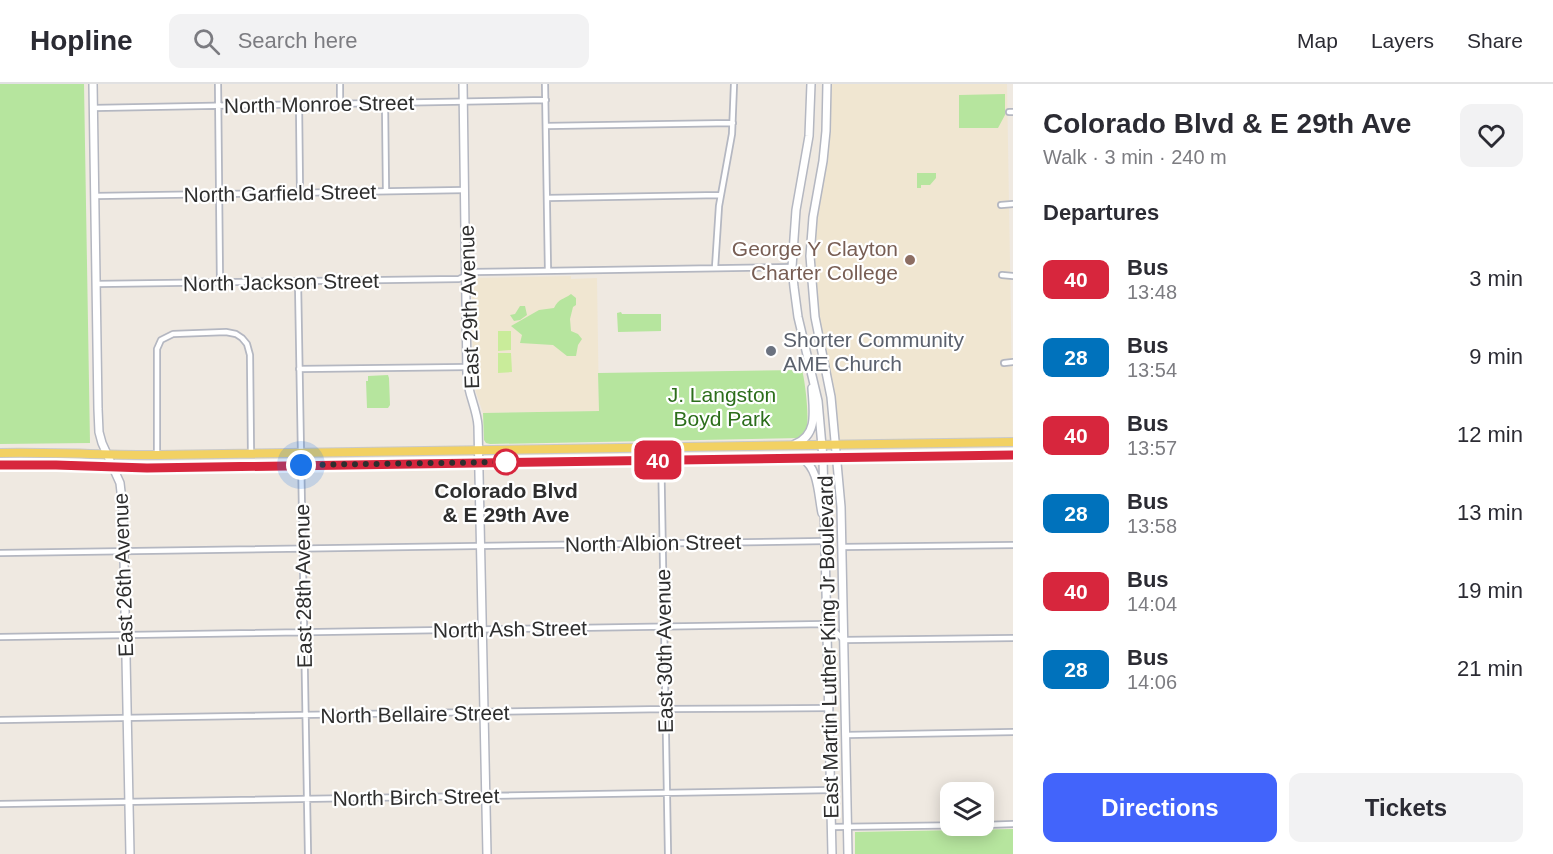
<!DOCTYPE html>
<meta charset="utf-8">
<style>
body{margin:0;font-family:Helvetica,sans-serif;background:#f2f2f3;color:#2b2b33;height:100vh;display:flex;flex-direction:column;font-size:22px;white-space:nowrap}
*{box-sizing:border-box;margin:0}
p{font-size:20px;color:#7c7c81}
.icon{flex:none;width:33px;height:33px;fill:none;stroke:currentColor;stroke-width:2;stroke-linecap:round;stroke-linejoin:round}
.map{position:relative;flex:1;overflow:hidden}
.sheet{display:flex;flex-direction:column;background:#fff;width:540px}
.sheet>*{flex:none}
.badge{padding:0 12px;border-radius:9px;font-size:21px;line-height:39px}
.controls{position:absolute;left:940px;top:698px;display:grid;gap:12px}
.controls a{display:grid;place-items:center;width:54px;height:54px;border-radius:12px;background:#fff;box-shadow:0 3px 15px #0003;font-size:30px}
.you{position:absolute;width:30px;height:30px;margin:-15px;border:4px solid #fff;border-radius:50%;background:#1a73e8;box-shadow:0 0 0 9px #1a73e833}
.map>.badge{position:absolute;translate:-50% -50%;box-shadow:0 0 0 3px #fff}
h2{padding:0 30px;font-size:22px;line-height:54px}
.round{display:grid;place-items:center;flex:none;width:63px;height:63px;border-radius:12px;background:#f2f2f3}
.summary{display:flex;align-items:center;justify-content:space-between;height:102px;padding:0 30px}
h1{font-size:28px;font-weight:600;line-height:45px}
.action{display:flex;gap:12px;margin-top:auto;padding:12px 30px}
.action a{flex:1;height:69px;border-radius:12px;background:#4264fb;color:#fff;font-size:24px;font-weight:600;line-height:69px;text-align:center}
.action a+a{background:#f2f2f3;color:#2b2b33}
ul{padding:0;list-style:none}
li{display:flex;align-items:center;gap:18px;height:78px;padding:0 30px}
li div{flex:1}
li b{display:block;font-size:22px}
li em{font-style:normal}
li .badge{min-width:66px;font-weight:700;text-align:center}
header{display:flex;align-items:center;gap:36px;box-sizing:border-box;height:84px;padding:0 30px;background:#fff;border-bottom:2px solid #e1e1e2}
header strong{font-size:28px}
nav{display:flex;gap:33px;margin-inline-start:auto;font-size:21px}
.search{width:420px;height:54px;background:#f2f2f3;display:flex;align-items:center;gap:15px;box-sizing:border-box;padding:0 21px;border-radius:12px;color:#7c7c81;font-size:22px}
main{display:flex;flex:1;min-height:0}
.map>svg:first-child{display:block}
</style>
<header>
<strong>Hopline</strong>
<div class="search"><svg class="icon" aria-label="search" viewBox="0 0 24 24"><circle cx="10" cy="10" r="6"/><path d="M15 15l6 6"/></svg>Search here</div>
<nav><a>Map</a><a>Layers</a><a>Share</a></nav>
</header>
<main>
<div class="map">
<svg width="1013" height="770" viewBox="0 0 1013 770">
<rect width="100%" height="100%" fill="#efe9e1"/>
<path fill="#f0e6d1" d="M 827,0 L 1007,0 L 1013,358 L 835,361 L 818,247 L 810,172 L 823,77 Z
M 571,192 L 571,195 L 597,194 L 599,327 L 483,329 L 475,305 L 473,295 L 472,196 L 474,194 Z"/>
<path fill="#b6e59e" d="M 0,0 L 84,0 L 90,359 L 0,360 Z
M 1005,10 L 1005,31 L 998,44 L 959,44 L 959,11 Z
M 917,89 L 936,89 L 936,94 L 930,101 L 921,101 L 921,104 L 917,104 Z
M 571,210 L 576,214 L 576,221 L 573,223 L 570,235 L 571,247 L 578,250 L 582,255 L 578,261 L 576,272 L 567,272 L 553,261 L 520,259 L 522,251 L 511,242 L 539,226 L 554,224 C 559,214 563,216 571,210 Z
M 520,222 L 525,222 L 527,231 L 520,236 L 514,237 L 510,231 L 515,230 Z
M 621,228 L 622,230 L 661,230 L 661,247 L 618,248 L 617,229 Z
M 802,286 C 805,296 810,337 806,346 C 805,349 803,351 800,354 L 490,360 L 486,359 L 484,356 L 483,329 L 599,327 L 598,289 Z
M 388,291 L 389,294 L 390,321 L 388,324 L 367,324 L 366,297 L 368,297 L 368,292 Z
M 1013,745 L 1013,770 L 855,770 L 855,748 Z"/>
<path fill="#c9ec9a" d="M 498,247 L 511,247 L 511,266 L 498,267 Z
M 498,269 L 511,269 L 512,288 L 498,289 Z"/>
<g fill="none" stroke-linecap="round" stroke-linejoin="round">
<defs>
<path id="street" d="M 218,0 L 220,199
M 340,0 L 340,20
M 545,0 L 548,187
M 385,19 L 386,107
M 299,20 L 300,108
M 93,24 L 546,16
M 1009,28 L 1013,28
M 546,42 L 733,39
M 95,112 L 465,106
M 547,114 L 721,111
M 1001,121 L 1013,120
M 715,184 L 719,122 L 732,50 L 734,0
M 1002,191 L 1013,192
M 298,198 L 308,770
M 96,200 L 459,195 L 473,188 L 792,183
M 1004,279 L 1013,278
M 299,285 L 467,283
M 661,363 L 668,770
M 157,371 L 157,265 L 161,256 L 173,250 L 226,248 L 236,250 L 242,254 L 247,260 L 250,271 L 251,370
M 842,463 L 1013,461
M 0,469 L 825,457
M 0,553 L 827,540 L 844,556 L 1013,554
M 0,636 L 666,625 L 830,624
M 846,651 L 1013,648
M 0,720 L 831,706
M 984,741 L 1013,740
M 832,743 L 977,741"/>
<path id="secondary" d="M 93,0 L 98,325 L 99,348 L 102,359 L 120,399 L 123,426 L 130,770
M 463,0 L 467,292 C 468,310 477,325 478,342 L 487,770
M 811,0 L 809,52 L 796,126 L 792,183 L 794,203 L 798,233 L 818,317 L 823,374 L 832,770
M 827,0 L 826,47 L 823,77 L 813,133 L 810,172 L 815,233 L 831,313 L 841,423 L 848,770
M 795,360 C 819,351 813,325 812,304
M 802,374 C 819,385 818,410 822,429"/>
<path id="primary" d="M 0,369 C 53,368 105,371 157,371 L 1013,358
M 0,381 L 56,381 L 132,384 L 1013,372"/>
</defs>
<use href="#street" stroke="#b4b7c1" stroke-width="8"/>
<use href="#secondary" stroke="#b4b7c1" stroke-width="10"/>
<use href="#primary" stroke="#c9c9c9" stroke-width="10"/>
<use href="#street" stroke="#fff" stroke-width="4.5"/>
<use href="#secondary" stroke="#fff" stroke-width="7"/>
<use href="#primary" stroke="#f2d163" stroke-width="8"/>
</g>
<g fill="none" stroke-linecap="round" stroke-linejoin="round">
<defs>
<path id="line" d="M 0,381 L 56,381 L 147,384 L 1013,371"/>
</defs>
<use href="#line" stroke="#fff" stroke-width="14"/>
<use href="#line" stroke="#d7263d" stroke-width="9"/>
<path stroke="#2e2e2e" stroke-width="6" stroke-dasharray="0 10.8" d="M 301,381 L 508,378 L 506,378"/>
</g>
<circle fill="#8d6e63" stroke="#fff" stroke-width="2" cx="910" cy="176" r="6"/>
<circle fill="#6b7280" stroke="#fff" stroke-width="2" cx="771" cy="267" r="6"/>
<circle fill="#fff" stroke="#d7263d" stroke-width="3" cx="506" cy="378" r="12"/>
<g text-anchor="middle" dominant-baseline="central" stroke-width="4.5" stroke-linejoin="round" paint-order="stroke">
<g font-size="21" fill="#2e2e2e" stroke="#fff">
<text transform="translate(319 20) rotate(-1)">North Monroe Street</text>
<text transform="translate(280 109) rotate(-1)">North Garfield Street</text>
<text transform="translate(281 198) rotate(-1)">North Jackson Street</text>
<text transform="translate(469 223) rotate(-92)">East 29th Avenue</text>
<text transform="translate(653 459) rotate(-1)">North Albion Street</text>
<text transform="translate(123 491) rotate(-92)">East 26th Avenue</text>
<text transform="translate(303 502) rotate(-91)">East 28th Avenue</text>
<text transform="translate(510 545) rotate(-1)">North Ash Street</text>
<text transform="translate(828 563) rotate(-91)">East Martin Luther King Jr Boulevard</text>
<text transform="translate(664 567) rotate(-91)">East 30th Avenue</text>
<text transform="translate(415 630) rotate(-1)">North Bellaire Street</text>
<text transform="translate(416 713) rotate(-1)">North Birch Street</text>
</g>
<g font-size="21" fill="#785e54" stroke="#fff" text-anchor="end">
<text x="898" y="164">George Y Clayton<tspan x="898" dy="24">Charter College</tspan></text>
</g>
<g font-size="21" fill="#5b616d" stroke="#fff" text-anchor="start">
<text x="783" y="255">Shorter Community<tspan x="783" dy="24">AME Church</tspan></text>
</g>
<g font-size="21" fill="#2c6e1b" stroke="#fff">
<text x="722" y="310">J. Langston<tspan x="722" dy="24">Boyd Park</tspan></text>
</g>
<g font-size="21" font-weight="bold" fill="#2e2e2e" stroke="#fff">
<text x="506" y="406">Colorado Blvd<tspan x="506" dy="24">&amp; E 29th Ave</tspan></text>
</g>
</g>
</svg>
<div class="controls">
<a><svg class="icon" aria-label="layers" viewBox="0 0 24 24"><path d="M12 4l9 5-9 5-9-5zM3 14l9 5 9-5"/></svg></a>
</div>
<div class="you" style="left:301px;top:381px"></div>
<b class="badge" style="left:658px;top:376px;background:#d7263d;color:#fff">40</b>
</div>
<section class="sheet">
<div class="summary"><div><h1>Colorado Blvd &amp; E 29th Ave</h1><p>Walk · 3 min · 240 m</p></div><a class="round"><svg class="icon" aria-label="heart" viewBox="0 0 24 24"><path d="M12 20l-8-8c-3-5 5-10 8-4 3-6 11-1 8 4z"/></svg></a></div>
<h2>Departures</h2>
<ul>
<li><span class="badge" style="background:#d7263d;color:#fff">40</span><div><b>Bus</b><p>13:48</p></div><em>3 min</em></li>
<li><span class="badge" style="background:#0072bc;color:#fff">28</span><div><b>Bus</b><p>13:54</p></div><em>9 min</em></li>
<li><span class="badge" style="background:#d7263d;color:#fff">40</span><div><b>Bus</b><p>13:57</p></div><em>12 min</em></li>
<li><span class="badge" style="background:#0072bc;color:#fff">28</span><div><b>Bus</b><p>13:58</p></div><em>13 min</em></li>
<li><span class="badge" style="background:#d7263d;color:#fff">40</span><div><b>Bus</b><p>14:04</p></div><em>19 min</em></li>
<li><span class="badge" style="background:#0072bc;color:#fff">28</span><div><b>Bus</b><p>14:06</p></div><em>21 min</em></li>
</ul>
<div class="action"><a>Directions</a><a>Tickets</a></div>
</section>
</main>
